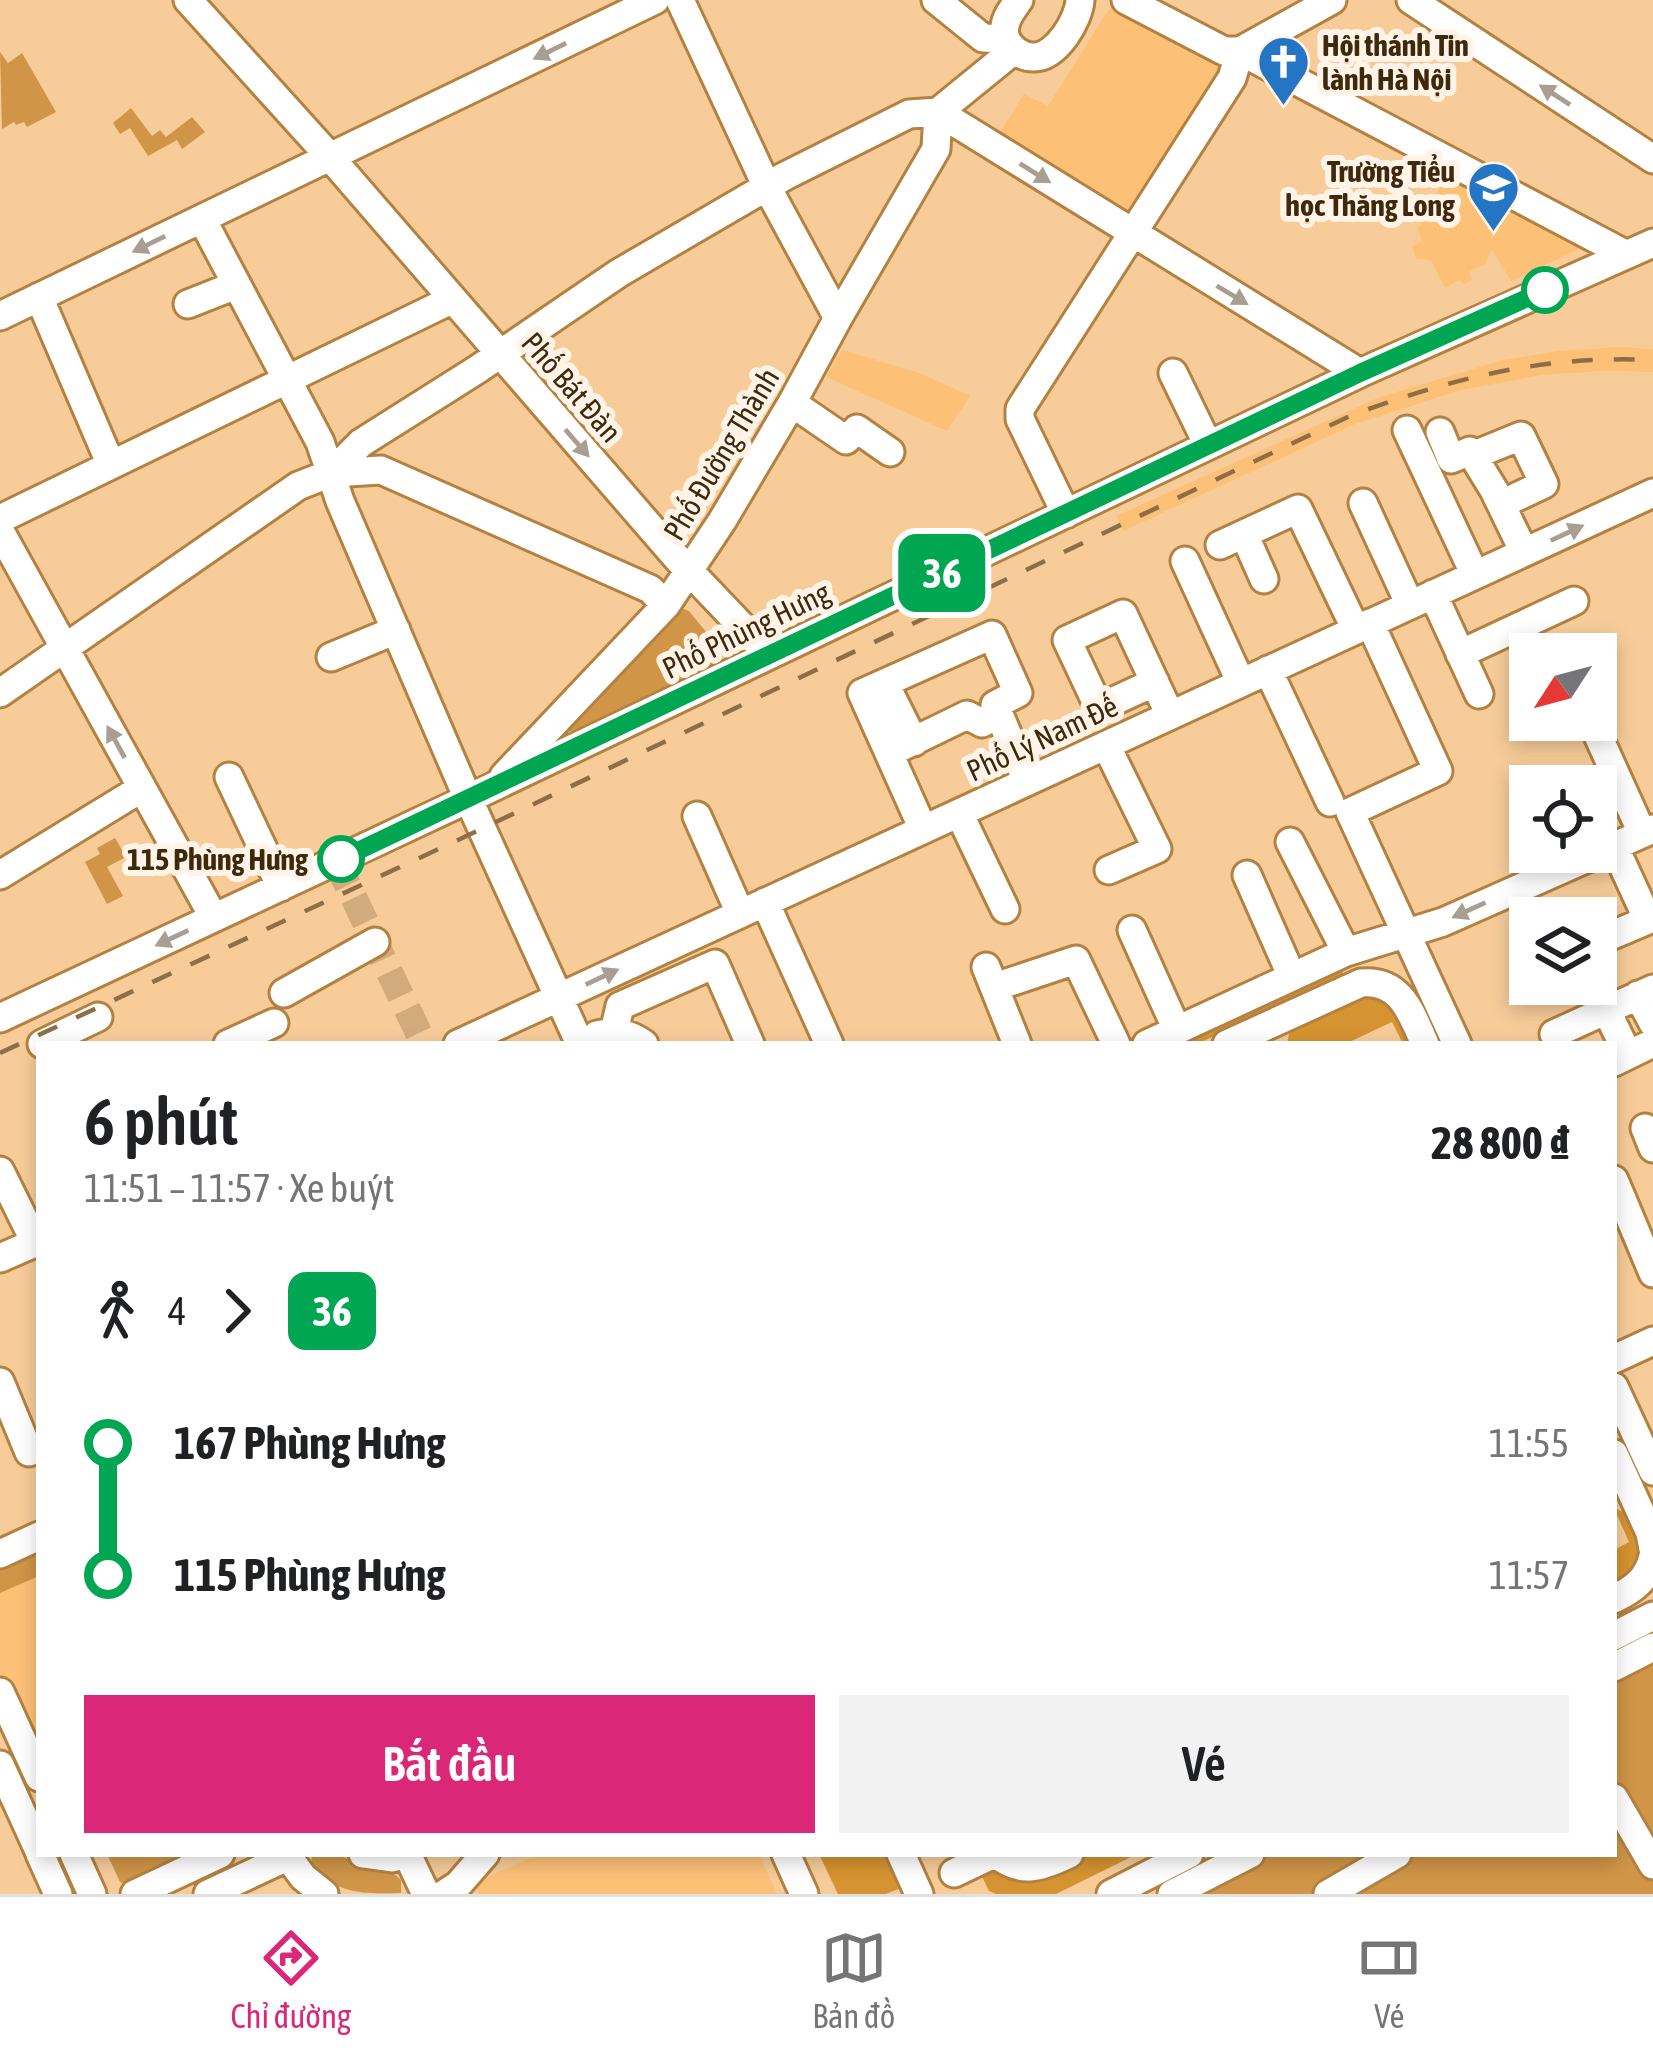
<!DOCTYPE html>
<html lang="vi">
<meta charset="utf-8">
<style>
body{margin:0;font-family:"Asap Condensed",sans-serif;background:#f2f2f2;color:#202124;height:100vh;display:flex;flex-direction:column;font-size:45px;white-space:nowrap}
*{box-sizing:border-box;margin:0}
p{font-size:39px;color:#757577}
.icon{flex:none;width:66px;height:66px;fill:none;stroke:currentColor;stroke-width:2;stroke-linecap:round;stroke-linejoin:round}
.map{position:relative;flex:1;overflow:hidden}
.side{position:absolute;left:36px;top:1041px;width:1581px;height:816px;display:flex;flex-direction:column;background:#fff;border-radius:0px;box-shadow:0 6px 18px #0003}
.side>*{flex:none}
.badge{padding:0 24px;border-radius:18px;font-size:42px;line-height:78px}
.needle{width:78px;rotate:234deg}
.tools{position:absolute;left:1509px;top:633px;display:grid;gap:24px}
.tools a{display:grid;place-items:center;width:108px;height:108px;border-radius:0px;background:#fff;box-shadow:0 6px 18px #0003;font-size:60px}
.map>.badge{position:absolute;translate:-50% -50%;box-shadow:0 0 0 6px #fff}
.legs{display:flex;align-items:center;gap:18px;height:132px;padding:0 48px;font-size:39px}
.legs p{margin-inline-start:auto}
.headline{display:flex;align-items:center;justify-content:space-between;height:204px;padding:0 48px}
h1{font-size:66px;font-weight:600;line-height:90px}
.button{display:flex;gap:24px;margin-top:auto;padding:24px 48px}
.button a{flex:1;height:138px;border-radius:0px;background:#db2777;color:#fff;font-size:48px;font-weight:600;line-height:138px;text-align:center}
.button a+a{background:#f2f2f2;color:#202124}
ul{padding:0 48px;list-style:none}
li{display:flex;align-items:center;gap:42px;height:132px;font-size:45px}
li i{display:grid;place-items:center;width:18px;height:100%;margin:0 15px;background:currentColor}
li i::after{content:'';width:30px;height:30px;margin:-15px;border:9px solid;border-radius:50%;background:#fff}
li p{margin-inline-start:auto}
li:first-child i{background:linear-gradient(#0000 50%,currentColor 0)}
li:last-child i{background:linear-gradient(currentColor 50%,#0000 0)}
.tab-bar{display:flex;justify-content:space-around;align-items:center;height:168px;border-top:3px solid #e0e0e0;background:#fff;font-size:33px;color:#757577}
.tab-bar a{display:grid;justify-items:center;gap:6px}
.tab-bar .on{color:#db2777}
.map>svg:first-child{display:block}
</style>
<div class="map">
<svg width="1653" height="1894" viewBox="0 0 1653 1894">
<rect width="100%" height="100%" fill="#f7cc99"/>
<path fill="#fcc177" d="M 1112,7 L 1121,8 L 1227,72 L 1130,219 L 996,139 L 1024,94 L 1048,106 L 1105,15 Z
M 1447,173 L 1579,240 L 1579,249 L 1511,281 L 1492,250 L 1485,264 L 1469,271 L 1472,280 L 1464,284 L 1459,280 L 1445,288 L 1432,262 L 1423,258 L 1416,259 L 1412,246 L 1422,241 L 1418,229 Z
M 1620,347 L 1653,349 L 1653,372 L 1602,371 L 1542,375 L 1461,390 L 1355,424 L 1123,531 L 1116,516 L 1380,397 L 1503,360 L 1558,351 Z
M 842,350 L 920,373 L 970,396 L 947,431 L 826,377 Z
M 39,1576 L 39,1760 L 0,1676 L 0,1593 Z
M 539,1854 L 759,1854 L 777,1894 L 479,1894 L 474,1883 Z"/>
<path fill="#d09547" d="M 0,52 L 8,63 L 22,53 L 56,112 L 27,127 L 24,122 L 16,125 L 14,122 L 2,129 Z
M 131,108 L 152,136 L 160,130 L 166,137 L 192,117 L 205,132 L 182,149 L 177,140 L 148,156 L 130,128 L 120,134 L 113,123 Z
M 684,609 L 689,611 L 723,653 L 722,661 L 578,735 L 567,730 L 566,724 L 677,610 Z
M 115,838 L 126,857 L 107,867 L 123,896 L 107,904 L 85,862 L 100,854 L 97,848 Z
M 39,1548 L 39,1576 L 0,1593 L 0,1564 Z
M 1653,1657 L 1653,1894 L 1189,1894 L 1267,1854 L 1614,1854 L 1614,1677 Z
M 107,1854 L 193,1854 L 125,1885 L 120,1882 Z
M 312,1854 L 338,1854 L 361,1866 L 391,1871 L 401,1880 L 401,1893 C 363,1894 339,1894 311,1868 Z"/>
<path fill="#d69331" d="M 1341,967 L 1344,976 L 1197,1044 L 1174,1044 Z
M 1368,991 L 1393,1004 L 1413,1044 L 1403,1044 L 1392,1022 L 1345,1044 L 1287,1044 L 1290,1028 Z
M 1614,1508 C 1634,1513 1641,1544 1645,1563 L 1614,1593 L 1614,1550 L 1629,1542 Z
M 819,1854 L 888,1854 L 903,1887 L 886,1894 L 838,1894 Z
M 1084,1854 L 1137,1854 L 1056,1894 L 996,1894 L 989,1891 L 979,1870 C 996,1868 1012,1875 1028,1874 C 1048,1872 1066,1863 1084,1854 Z"/>
<g fill="none" stroke-linecap="round" stroke-linejoin="round">
<path stroke="#d2ab7d" stroke-width="27" stroke-dasharray="27 14" stroke-linecap="butt" d="M 336,861 L 424,1044"/>
<defs>
<path id="minor" d="M 188,0 L 330,157 L 677,558 L 769,655
M 680,0 L 767,187 L 838,318
M 936,0 L 983,38 L 1005,39
M 1019,0 C 1014,7 1006,17 1005,26 C 1001,42 1018,57 1034,57 C 1057,57 1079,19 1080,0
M 1126,0 L 1224,51 L 1240,51 L 1625,254
M 1411,0 L 1653,159
M 1240,51 L 1332,0
M 938,112 L 1360,373
M 938,112 L 1014,50
M 202,219 L 320,442 L 340,501 L 463,787 L 580,1044
M 39,297 L 111,465
M 188,304 L 236,285
M 0,316 L 655,0
M 1173,373 L 1208,445
M 792,403 L 846,440 L 857,429 L 890,452
M 1407,430 L 1475,575
M 1440,432 L 1451,459 L 1470,451 L 1494,490 L 1524,552
M 1472,456 L 1521,436 L 1544,484 L 1502,504
M 331,473 L 381,470 L 650,589 L 666,605
M 1363,503 L 1410,605
M 1066,514 L 1020,419 L 1020,409 L 1232,78 L 1240,51
M 0,519 L 453,299
M 0,531 L 214,918
M 1244,534 L 1264,579
M 1220,545 L 1298,509 L 1356,630
M 1185,561 L 1241,683
M 1433,594 L 1479,694
M 1370,623 L 1438,771 L 1350,812 L 1457,1044
M 1460,654 L 1574,601
M 331,657 L 396,630
M 1268,670 L 1330,802
M 1155,682 L 1099,708 L 1067,640 L 1123,614 L 1170,715
M 885,684 L 914,742
M 0,693 L 298,486 L 331,473 L 361,443 L 478,369 L 619,273 L 785,176 L 909,114 L 938,112
M 999,714 L 1027,781
M 1591,720 L 1642,833
M 1106,745 L 1157,849 L 1109,870
M 889,753 L 967,715 L 982,723 L 999,714 L 995,705 L 1018,693 L 992,635 L 862,693 L 923,829
M 504,776 L 666,605 L 722,521 L 792,403 L 838,318 L 936,149 L 938,112
M 229,777 L 281,887
M 959,813 L 1005,909
M 697,816 L 740,913
M 1290,842 L 1346,952
M 0,875 L 142,788
M 1247,875 L 1292,977
M 765,902 L 829,1044
M 1132,930 L 1177,1030
M 1596,942 L 1648,920 L 1614,846
M 986,967 L 1017,1044
M 1594,984 L 1628,1055
M 995,987 L 1076,960 L 1116,1044
M 284,993 L 375,942
M 1638,995 L 1653,1023
M 0,1018 L 468,799 L 1360,373 L 1653,243
M 614,1032 L 620,1006 L 715,964 L 750,1044
M 1554,1034 L 1653,989
M 597,1035 C 615,1031 629,1033 644,1044
M 42,1044 L 98,1017
M 228,1044 L 274,1023
M 458,1044 L 1653,493
M 1147,1044 L 1346,952 L 1443,922 L 1653,829
M 1227,1044 L 1361,983 C 1401,979 1411,1013 1425,1044
M 1614,1062 L 1653,1043
M 1645,1128 L 1653,1148
M 0,1171 L 35,1242
M 1614,1180 L 1653,1273
M 0,1258 L 39,1241
M 1614,1359 L 1653,1341
M 0,1382 L 29,1452
M 1614,1387 L 1653,1471
M 1614,1454 L 1650,1533 L 1653,1549
M 0,1554 L 39,1536
M 1614,1599 C 1634,1589 1648,1579 1653,1556
M 1614,1636 L 1653,1616
M 1614,1667 L 1653,1647
M 0,1692 L 39,1777
M 0,1765 L 39,1851
M 1614,1798 L 1653,1865
M 40,1854 L 58,1894
M 74,1854 L 92,1894
M 286,1854 L 303,1877 L 324,1894
M 363,1854 L 392,1858 L 408,1854
M 407,1854 L 426,1894
M 786,1854 L 804,1894
M 901,1854 L 919,1894
M 996,1854 C 1021,1875 1042,1867 1069,1854
M 954,1873 L 994,1854
M 135,1894 L 220,1854
M 208,1894 L 287,1857
M 444,1894 L 458,1885 L 485,1854
M 1111,1894 L 1189,1854
M 1172,1894 L 1250,1854
M 1328,1894 L 1397,1854"/>
</defs>
<use href="#minor" stroke="#b48240" stroke-width="33"/>
<use href="#minor" stroke="#fff" stroke-width="27"/>
<path stroke="#8d6e48" stroke-width="4.5" stroke-dasharray="21 21" stroke-linecap="butt" d="M 0,1053 L 458,840 L 1352,415 C 1454,378 1543,355 1653,360"/>
</g>
<defs><path id="oneway-solid" d="M-6-.8H1V-3.2L6.5 0L1 3.2V.8H-6Z" transform="scale(3)"/></defs>
<g fill="#a89f92">
<use href="#oneway-solid" transform="translate(550 51) rotate(154)"/>
<use href="#oneway-solid" transform="translate(1555 95) rotate(-147)"/>
<use href="#oneway-solid" transform="translate(1035 173) rotate(32)"/>
<use href="#oneway-solid" transform="translate(149 244) rotate(154)"/>
<use href="#oneway-solid" transform="translate(1232 295) rotate(31)"/>
<use href="#oneway-solid" transform="translate(577 443) rotate(49)"/>
<use href="#oneway-solid" transform="translate(1567 533) rotate(-25)"/>
<use href="#oneway-solid" transform="translate(116 742) rotate(-119)"/>
<use href="#oneway-solid" transform="translate(1469 910) rotate(156)"/>
<use href="#oneway-solid" transform="translate(172 938) rotate(155)"/>
<use href="#oneway-solid" transform="translate(602 977) rotate(-25)"/>
</g>
<g fill="none" stroke-linecap="round" stroke-linejoin="round">
<defs>
<path id="line-1" d="M 341,859 L 1360,373 L 1545,290"/>
</defs>
<use href="#line-1" stroke="#fff" stroke-width="27"/>
<use href="#line-1" stroke="#00a651" stroke-width="18"/>
</g>
<defs>
<symbol id="church-pin" viewBox="-11 -11 22 30"><path d="M0 17L-7.5 6A9.5 9.5 0 1 1 7.5 6Z" fill="#2475c4" stroke="#fff4e7"/><path d="M-1.2-6h2.4v3.5h3.3v2.4h-3.3V6h-2.4V-.1h-3.3v-2.4h3.3Z" fill="#fff"/></symbol>
<symbol id="school-pin" viewBox="-11 -11 22 30"><path d="M0 17L-7.5 6A9.5 9.5 0 1 1 7.5 6Z" fill="#2475c4" stroke="#fff4e7"/><path d="M0-5L7-2L0 1L-7-2ZM-4 1L0 2.5L4 1V4Q0 6-4 4Z" fill="#fff"/></symbol>
</defs>
<g fill-rule="evenodd">
<use href="#church-pin" x="1254" y="32" width="59" height="81"/>
<use href="#school-pin" x="1464" y="158" width="59" height="81"/>
</g>
<g fill="#fff" stroke="#00a651" stroke-width="6">
<circle cx="1545" cy="290" r="21"/>
<circle cx="341" cy="859" r="21"/>
</g>
<g text-anchor="middle" dominant-baseline="central" stroke-width="12" stroke-linejoin="round" paint-order="stroke">
<g font-size="30" font-weight="bold" fill="#3e290d" stroke="#fff4e7" text-anchor="start">
<text x="1322" y="45">Hội thánh Tin<tspan x="1322" dy="34">lành Hà Nội</tspan></text>
<text x="1455" y="171" text-anchor="end">Trường Tiểu<tspan x="1455" dy="34">học Thăng Long</tspan></text>
</g>
<g font-size="30" fill="#3e290d" stroke="#fff4e7">
<text transform="translate(572 387) rotate(49)">Phố Bát Đàn</text>
<text transform="translate(721 454) rotate(-59)">Phố Đường Thành</text>
<text transform="translate(746 630) rotate(-26)">Phố Phùng Hưng</text>
<text transform="translate(1042 738) rotate(-25)">Phố Lý Nam Đế</text>
</g>
<g font-size="30" font-weight="bold" fill="#3e290d" stroke="#fff4e7" text-anchor="end">
<text x="308" y="859">115 Phùng Hưng</text>
</g>
</g>
</svg>
<div class="tools">
<a><svg class="needle" viewBox="-14 -14 28 28"><path d="M0-13l5 13h-10z" fill="#e53935"/><path d="M0 13l5-13h-10z" fill="#757577"/></svg></a>
<a><svg class="icon" aria-label="locate" viewBox="0 0 24 24"><circle cx="12" cy="12" r="6"/><path d="M12 2v4M12 18v4M2 12h4M18 12h4"/></svg></a>
<a><svg class="icon" aria-label="layers" viewBox="0 0 24 24"><path d="M12 4l9 5-9 5-9-5zM3 14l9 5 9-5"/></svg></a>
</div>
<b class="badge" style="left:942px;top:573px;background:#00a651;color:#fff">36</b>
<section class="side">
<div class="headline"><div><h1>6 phút</h1><p>11:51 – 11:57 · Xe buýt</p></div><b>28 800 ₫</b></div>
<div class="legs"><svg class="icon" aria-label="walk" viewBox="0 0 24 24"><circle cx="13" cy="4" r="2"/><path d="M13 8l-2 6 4 7M11 14l-3 7M7 12l3-4h3l4 4"/></svg>4<svg class="icon" aria-label="forward" viewBox="0 0 24 24"><path d="M9 5l7 7-7 7"/></svg><b class="badge" style="background:#00a651;color:#fff">36</b></div>
<ul>
<li><i style="color:#00a651"></i><b>167 Phùng Hưng</b><p>11:55</p></li>
<li><i style="color:#00a651"></i><b>115 Phùng Hưng</b><p>11:57</p></li>
</ul>
<div class="button"><a>Bắt đầu</a><a>Vé</a></div>
</section>
</div>
<nav class="tab-bar">
<a class="on"><svg class="icon" aria-label="directions" viewBox="0 0 24 24"><path d="M12 3l9 9-9 9-9-9zM9 14v-3h6M13 9l2 2-2 2"/></svg>Chỉ đường</a>
<a><svg class="icon" aria-label="map" viewBox="0 0 24 24"><path d="M3 6l6-2 6 2 6-2v14l-6 2-6-2-6 2zM9 4v14M15 6v14"/></svg>Bản đồ</a>
<a><svg class="icon" aria-label="tickets" viewBox="0 0 24 24"><path d="M3 7h18v10H3zM15 7v10"/></svg>Vé</a>
</nav>
